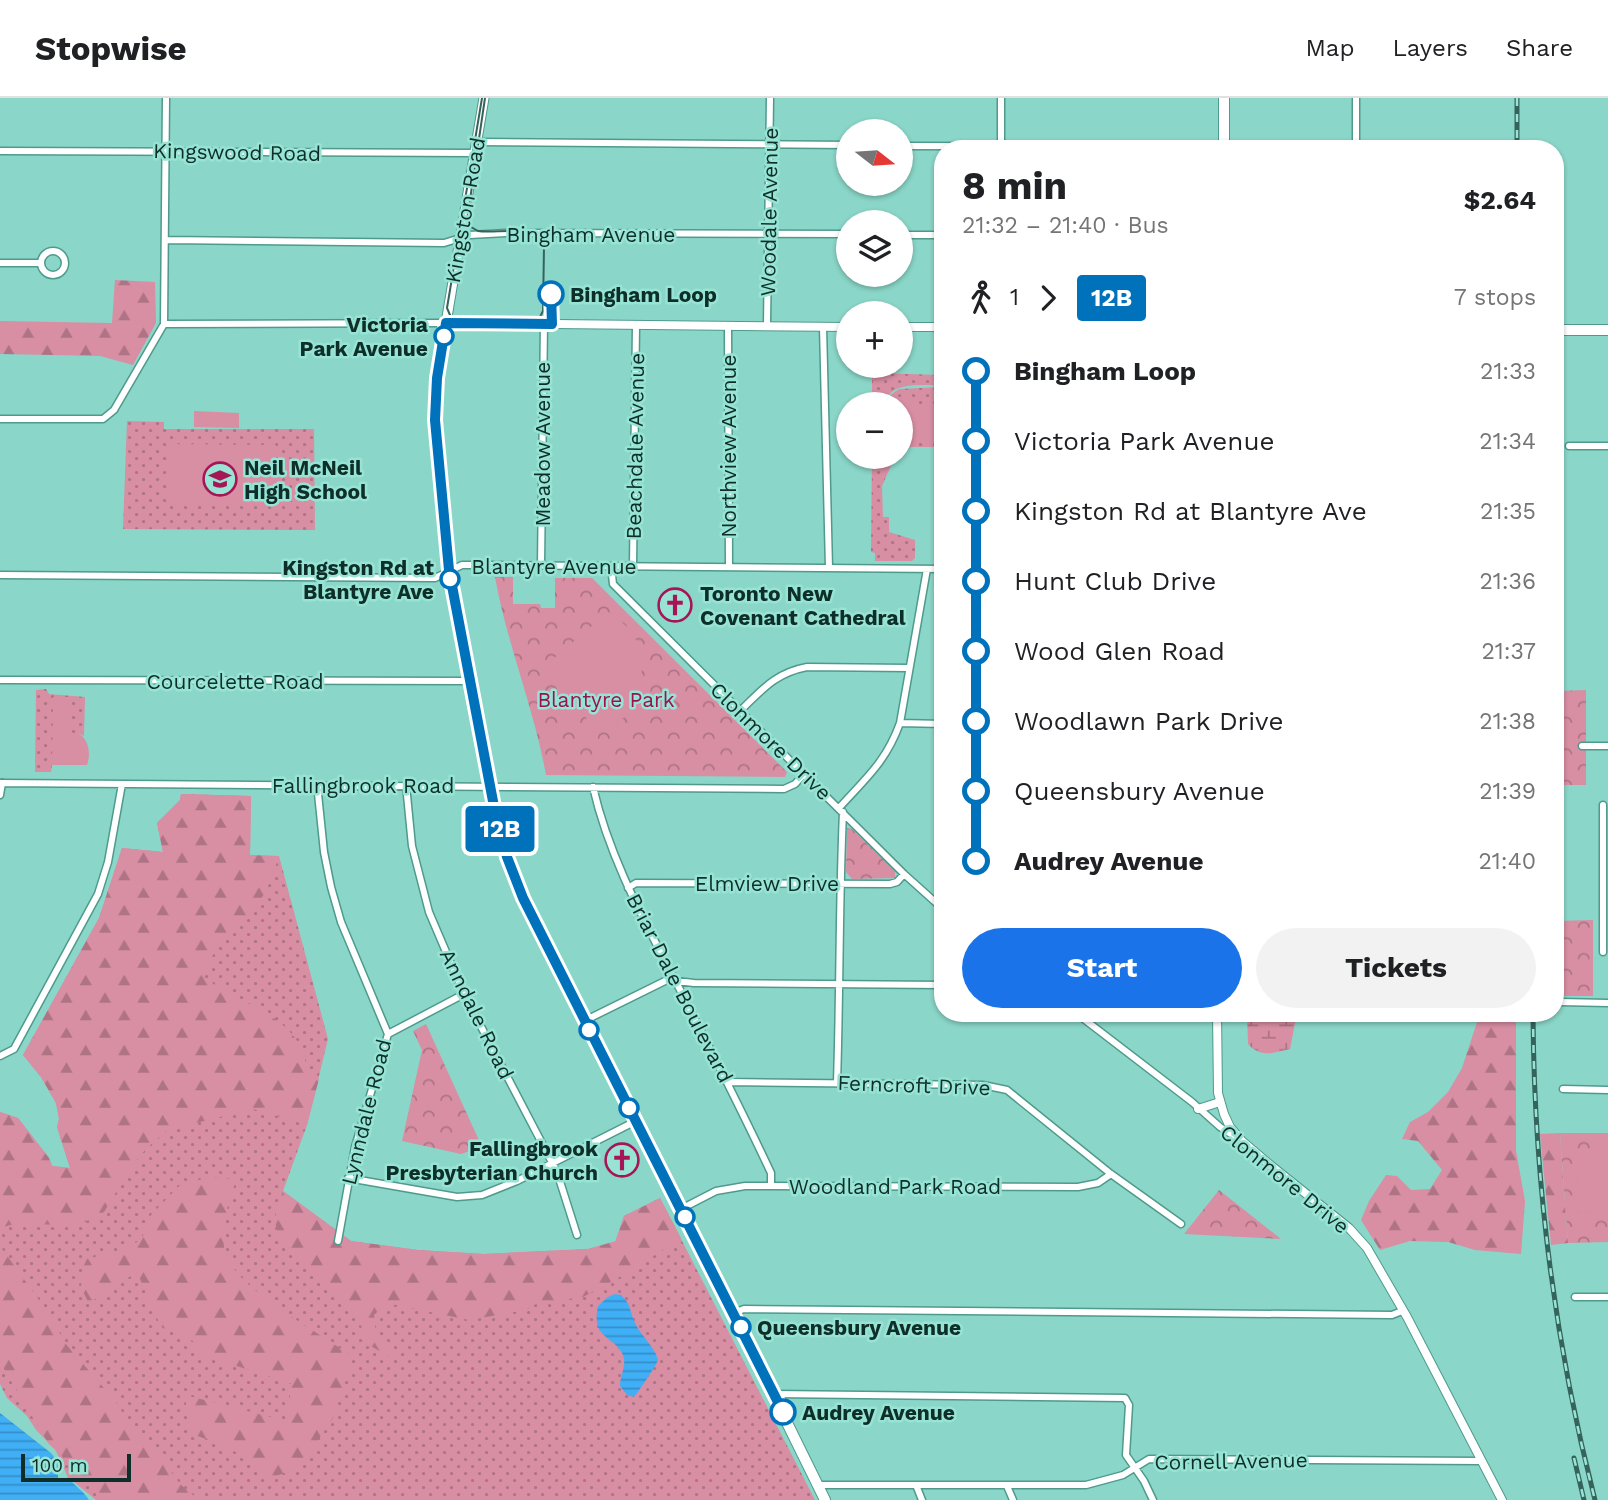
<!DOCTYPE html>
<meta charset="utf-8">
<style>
body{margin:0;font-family:"Work Sans",sans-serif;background:#f2f2f2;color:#202124;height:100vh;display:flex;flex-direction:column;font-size:26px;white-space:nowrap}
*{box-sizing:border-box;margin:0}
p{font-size:23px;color:#757577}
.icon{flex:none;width:38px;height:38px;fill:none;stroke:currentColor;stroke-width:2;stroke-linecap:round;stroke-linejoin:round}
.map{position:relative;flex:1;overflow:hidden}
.details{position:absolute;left:934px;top:42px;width:630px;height:882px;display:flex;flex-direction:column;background:#fff;border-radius:28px;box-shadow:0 2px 5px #0004}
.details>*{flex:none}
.badge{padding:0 14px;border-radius:5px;font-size:24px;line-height:46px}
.needle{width:46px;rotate:107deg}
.buttons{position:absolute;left:836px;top:21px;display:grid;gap:14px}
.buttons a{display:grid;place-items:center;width:77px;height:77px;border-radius:50%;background:#fff;box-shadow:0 2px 5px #0004;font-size:35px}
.scale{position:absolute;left:21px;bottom:18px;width:110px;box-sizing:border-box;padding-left:7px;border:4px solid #0d2e29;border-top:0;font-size:19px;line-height:24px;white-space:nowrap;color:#0d2e29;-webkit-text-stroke:5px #97e4d5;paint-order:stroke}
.map>.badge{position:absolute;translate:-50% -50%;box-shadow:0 0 0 4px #fff}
.legs{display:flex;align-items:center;gap:10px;height:77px;padding:0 28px;font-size:23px}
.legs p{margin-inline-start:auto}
.summary{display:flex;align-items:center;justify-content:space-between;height:119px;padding:0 28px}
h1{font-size:38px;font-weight:700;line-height:52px}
.cta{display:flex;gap:14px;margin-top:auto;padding:14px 28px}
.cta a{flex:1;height:80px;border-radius:42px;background:#1a73e8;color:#fff;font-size:28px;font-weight:700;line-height:80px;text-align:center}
.cta a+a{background:#f2f2f2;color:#202124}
ul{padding:0 28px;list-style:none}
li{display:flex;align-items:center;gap:24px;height:70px;font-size:26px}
li i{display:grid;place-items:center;width:10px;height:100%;margin:0 9px;background:currentColor}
li i::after{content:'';width:18px;height:18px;margin:-9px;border:5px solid;border-radius:50%;background:#fff}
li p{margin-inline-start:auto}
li:first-child i{background:linear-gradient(#0000 50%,currentColor 0)}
li:last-child i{background:linear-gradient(currentColor 50%,#0000 0)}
header{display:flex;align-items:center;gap:42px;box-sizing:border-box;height:98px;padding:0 35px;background:#fff;border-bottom:2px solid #e0e0e0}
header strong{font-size:33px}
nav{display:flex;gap:38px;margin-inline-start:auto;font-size:24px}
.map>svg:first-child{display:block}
</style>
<header>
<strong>Stopwise</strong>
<nav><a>Map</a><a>Layers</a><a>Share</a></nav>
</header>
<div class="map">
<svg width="1608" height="1402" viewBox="0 0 1608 1402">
<defs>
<pattern id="grass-dots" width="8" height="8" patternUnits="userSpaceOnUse" patternTransform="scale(1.75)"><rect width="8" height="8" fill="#d88ea3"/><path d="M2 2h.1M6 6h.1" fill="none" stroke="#ae7485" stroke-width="1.8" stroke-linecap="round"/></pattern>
<pattern id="forest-firs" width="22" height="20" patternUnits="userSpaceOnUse" patternTransform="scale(1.75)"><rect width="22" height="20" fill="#d88ea3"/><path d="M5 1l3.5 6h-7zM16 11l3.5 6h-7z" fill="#ae7485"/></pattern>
<pattern id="wetland-marsh" width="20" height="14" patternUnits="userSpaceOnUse" patternTransform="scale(1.75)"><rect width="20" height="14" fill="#d88ea3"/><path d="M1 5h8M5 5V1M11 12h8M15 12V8" fill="none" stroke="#ae7485"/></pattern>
<pattern id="park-crowns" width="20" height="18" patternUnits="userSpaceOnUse" patternTransform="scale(1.75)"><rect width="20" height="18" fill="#d88ea3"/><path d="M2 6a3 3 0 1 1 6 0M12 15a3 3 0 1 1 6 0" fill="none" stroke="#ae7485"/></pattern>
<pattern id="water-rules" width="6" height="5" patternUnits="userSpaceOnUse" patternTransform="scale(1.75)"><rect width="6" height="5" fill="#40aff6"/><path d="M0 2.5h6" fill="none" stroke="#348fc7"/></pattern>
</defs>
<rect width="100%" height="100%" fill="#8ad6c8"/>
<path fill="url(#grass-dots)" d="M 872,275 L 943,277 L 943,287 C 924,288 889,282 885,306 L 872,306 Z
M 943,289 L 943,349 L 901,349 L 901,306 L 887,306 L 889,298 L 899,291 Z
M 127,323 L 164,324 L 164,331 L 314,331 L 315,432 L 123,431 Z
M 872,359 L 895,359 L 882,388 L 883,419 L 889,419 L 889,434 L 915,442 L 915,460 L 912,463 L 875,463 L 875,455 L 871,454 Z
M 46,591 L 49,596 L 85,599 L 84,638 L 78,635 L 65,667 L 52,667 L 51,674 L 35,674 L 36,592 Z
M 181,696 L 251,698 L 250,757 L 279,758 L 328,941 L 307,1027 L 283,1093 L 351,1143 L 418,1152 L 484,1156 L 588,1151 L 615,1144 L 624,1118 L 660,1100 L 815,1402 L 96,1402 L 68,1379 L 55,1351 L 36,1332 L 27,1318 L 7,1300 L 0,1286 L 0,1014 L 18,1020 L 49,1060 L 52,1068 L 70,1070 L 57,1029 L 59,1021 L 56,1005 L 41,979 L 23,957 L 99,820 L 122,750 L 163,754 L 157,725 L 180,702 Z"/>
<path fill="url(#forest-firs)" d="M 115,182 L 155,184 L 156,225 L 133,267 L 100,258 L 0,256 L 0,223 L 112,225 Z
M 181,696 L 251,698 L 250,757 L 279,758 C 273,776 268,793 256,808 C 235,834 213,845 204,879 C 241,909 300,916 307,971 L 319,981 L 307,1027 L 253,1011 L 167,1032 L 145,1052 L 132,1068 L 104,1114 L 79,1127 L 14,1126 L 0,1130 L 0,1014 L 18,1020 L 49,1060 L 52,1068 L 70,1070 L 57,1029 L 59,1021 L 56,1005 L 41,979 L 23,957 L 99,820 L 122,750 L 163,754 L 157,725 L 180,702 Z
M 1480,915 L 1516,915 L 1516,1053 L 1525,1103 L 1521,1156 L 1475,1152 L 1448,1144 L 1410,1143 L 1380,1152 L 1361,1122 L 1369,1103 L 1386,1077 L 1397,1078 L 1411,1092 L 1430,1091 L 1442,1072 L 1418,1043 L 1402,1041 L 1410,1024 L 1428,1014 L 1448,994 L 1462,970 Z
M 1560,1035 L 1568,1145 L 1551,1147 L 1540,1036 Z
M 209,1079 L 231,1081 L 235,1085 C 228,1107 221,1126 224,1149 C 230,1191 321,1233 353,1260 L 333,1320 L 299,1370 L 270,1380 C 241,1355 231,1349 194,1337 L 188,1324 L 185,1297 L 286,1323 L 292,1286 L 203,1257 L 193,1243 L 161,1229 L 137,1174 L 89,1205 C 79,1188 78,1178 87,1161 L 121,1152 L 141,1142 L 151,1117 L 179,1088 Z
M 283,1093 L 351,1143 L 418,1152 L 484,1156 L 588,1151 L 616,1143 L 624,1118 L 660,1100 L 681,1140 L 629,1174 L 583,1199 L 538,1205 L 525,1212 L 469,1222 L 391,1206 L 374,1216 L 376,1237 L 404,1261 L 392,1260 L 369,1247 L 359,1223 L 285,1146 C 270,1126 275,1115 283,1093 Z
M 0,1148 L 52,1220 L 65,1245 L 116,1304 L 134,1334 L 146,1339 L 180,1386 L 199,1402 L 101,1402 L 86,1382 L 48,1345 L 0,1264 Z"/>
<path fill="url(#wetland-marsh)" d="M 1247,915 L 1297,915 L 1290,951 C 1273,955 1261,960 1248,946 Z"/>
<path fill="url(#park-crowns)" d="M 495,479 L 513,479 L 513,506 L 540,506 L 541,510 L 555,510 L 555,480 L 592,480 L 787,674 L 785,679 L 546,677 C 534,610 507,546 495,479 Z
M 1586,592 L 1586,687 L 1556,687 L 1556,593 Z
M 847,730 L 852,731 L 895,773 L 895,780 L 852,781 L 846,774 Z
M 1593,822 L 1593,898 L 1556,898 L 1556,823 Z
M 426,926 L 482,1049 L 461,1056 L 402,1043 L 422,952 L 413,933 Z
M 1560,1035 L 1608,1035 L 1608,1144 L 1568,1145 Z
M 1219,1092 L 1281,1141 L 1184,1136 Z"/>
<path fill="#d88ea3" d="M 892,302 L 908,303 L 911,309 L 943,309 L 943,343 L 901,343 L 901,306 L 890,306 Z
M 194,313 L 239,315 L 239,330 L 194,329 Z
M 168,346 L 276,347 L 275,408 L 168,407 Z
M 608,514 C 617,520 627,527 633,536 C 648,559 644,605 621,622 C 615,627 603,629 595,631 L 545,568 Z
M 53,599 L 70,599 L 70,639 L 78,635 C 89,641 91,656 87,667 L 52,667 Z
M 1578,1056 L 1608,1057 L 1608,1114 L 1577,1113 Z"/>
<path fill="url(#water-rules)" d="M 615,1196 L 621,1197 C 631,1205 630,1216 636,1227 C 643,1240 654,1248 658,1262 C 656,1268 637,1296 634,1299 L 627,1297 L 620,1288 C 620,1277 628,1266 622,1255 C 612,1237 591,1240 598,1208 L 608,1199 Z
M 0,1315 L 51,1355 L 58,1364 L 58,1381 L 64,1384 L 68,1379 C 74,1388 83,1392 89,1402 L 0,1402 Z"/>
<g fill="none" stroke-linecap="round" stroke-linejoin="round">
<defs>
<path id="minor" d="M 1001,0 L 1001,51
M 476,44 L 849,47
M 901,48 L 1224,49
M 1356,51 L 1356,0
M 0,53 L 474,55
M 901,137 L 943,137
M 167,142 L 444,145 L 470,137 L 506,135 L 849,136
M41 165a12 12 0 1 1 24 0a12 12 0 1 1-24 0Z
M 0,165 L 41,165
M 164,226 L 446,225
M 767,227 L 770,0
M 728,228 L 729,469
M 823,229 L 829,470
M 0,321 L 103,321 L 114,312 L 164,226 L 166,0
M 1569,348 L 1608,348
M 541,467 L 544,225
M 611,468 L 613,486 L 904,776 L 943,811
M 633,468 L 636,228
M 0,477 L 435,480 L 462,467 L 480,467 L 943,471
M 0,582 L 469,583
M 740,613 C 762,592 775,575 807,569 L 909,570
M 900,625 L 943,626
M 1582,648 L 1608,648
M 0,685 L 784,691 L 795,686 L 804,676
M 317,686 L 324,754 L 331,789 L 341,824 L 388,936 L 355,1049 L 338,1143
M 406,687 L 412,748 L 429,814 L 464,896 L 557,1074 L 577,1137
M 593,689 C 609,759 644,822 676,884 C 709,948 741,1011 771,1075 L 771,1087
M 0,697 L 2,685
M 839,710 C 866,680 886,664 900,625 L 927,471
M 628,790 L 636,785 L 890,786 L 897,784 L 904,776
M 1603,854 L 1603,707
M 1560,904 L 1608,905
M 1076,915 L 1192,1004 L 1220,1029 L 1237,1040
M 584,923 L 667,882 L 694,885 L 943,887
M 388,936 L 464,896
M 0,958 L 14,951 L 98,796 L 108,764 L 122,686
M 729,984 L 983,987 L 1007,992 L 1111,1076 L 1181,1126
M 837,984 C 840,894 839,804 843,714
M 1563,991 L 1608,992
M 348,1080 L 457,1099 L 482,1097 L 517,1083 L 636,1023
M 681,1111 L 716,1093 L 745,1088 L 1078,1089 L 1098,1085 L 1111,1076
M 1575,1199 L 1608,1199
M 733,1215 L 744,1211 L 1392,1217 L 1402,1213
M 774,1296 L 1125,1300 L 1129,1307 L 1126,1357 L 1144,1383 L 1153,1402
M 818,1387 L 1086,1387 L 1123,1377 L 1149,1361 L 1481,1363
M 916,1387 L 922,1402
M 1007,1388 L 1013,1402"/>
<path id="tertiary" d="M 446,225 L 849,229
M 901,229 L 943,229
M 1217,915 L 1218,995 L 1224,1016 L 1230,1029 L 1242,1043 L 1269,1066 L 1349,1130 L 1367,1150 L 1407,1219 L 1502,1402
M 1198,1011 L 1220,1004"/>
<path id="secondary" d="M 446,225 L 484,0"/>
<path id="primary" d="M 1224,51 L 1224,0
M 1556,232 L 1608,232
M 436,333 L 434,307 L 446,225
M 438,350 L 449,472 L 489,687 L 514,779 L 553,861 L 733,1215 L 825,1402"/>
</defs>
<use href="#minor" stroke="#4e9a8d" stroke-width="9"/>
<use href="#tertiary" stroke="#4e9a8d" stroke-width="10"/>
<use href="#secondary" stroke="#4e9a8d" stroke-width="11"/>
<use href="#primary" stroke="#4e9a8d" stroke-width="12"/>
<use href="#minor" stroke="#fff" stroke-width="6"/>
<use href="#tertiary" stroke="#fff" stroke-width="8"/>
<use href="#secondary" stroke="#fff" stroke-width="9"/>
<use href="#primary" stroke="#fff" stroke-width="10"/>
<path stroke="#35635b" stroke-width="2" d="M 482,0 L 447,210 L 450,217 L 460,225 L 530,226 L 538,223 L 543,213 L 544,148 C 538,125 497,136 478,133 L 471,129 L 467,122 L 485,0"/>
<defs>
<path id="rail" d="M 1517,0 L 1517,51
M 1533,915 C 1534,1079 1554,1243 1595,1402
M 1574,1360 L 1584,1402"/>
</defs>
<use href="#rail" stroke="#35635b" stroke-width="5"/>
<use href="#rail" stroke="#97e4d5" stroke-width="2.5" stroke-dasharray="8" stroke-linecap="butt"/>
</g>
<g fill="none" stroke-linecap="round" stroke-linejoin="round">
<defs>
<path id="line-1" d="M 551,196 L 552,226 L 446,225 L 437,280 L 435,322 L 449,472 L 496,719 L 507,759 L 523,800 L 783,1314"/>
</defs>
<use href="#line-1" stroke="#fff" stroke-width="16"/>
<use href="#line-1" stroke="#0072bc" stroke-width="10"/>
</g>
<defs>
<symbol id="school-ring" viewBox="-11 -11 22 22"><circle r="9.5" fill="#97e4d5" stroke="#a61656" stroke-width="1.5"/><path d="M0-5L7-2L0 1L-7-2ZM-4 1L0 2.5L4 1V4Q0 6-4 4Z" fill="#a61656"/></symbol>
<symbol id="church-ring" viewBox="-11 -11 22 22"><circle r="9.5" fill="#97e4d5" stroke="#a61656" stroke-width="1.5"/><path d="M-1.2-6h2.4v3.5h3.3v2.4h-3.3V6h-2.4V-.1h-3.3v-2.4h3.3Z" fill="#a61656"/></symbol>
</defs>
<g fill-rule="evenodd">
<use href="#school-ring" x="201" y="362" width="38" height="38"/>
<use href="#church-ring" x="656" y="488" width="38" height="38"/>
<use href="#church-ring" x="603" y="1043" width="38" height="38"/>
</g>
<g fill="#fff" stroke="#0072bc" stroke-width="3.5">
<circle cx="551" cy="196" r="12"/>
<circle cx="444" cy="238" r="9"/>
<circle cx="450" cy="481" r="9"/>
<circle cx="589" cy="932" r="9"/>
<circle cx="629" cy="1010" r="9"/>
<circle cx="685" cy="1119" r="9"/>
<circle cx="741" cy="1229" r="9"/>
<circle cx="783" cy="1314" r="12"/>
</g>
<g text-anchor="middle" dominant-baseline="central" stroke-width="5" stroke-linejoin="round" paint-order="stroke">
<g font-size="21" fill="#0d2e29" stroke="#97e4d5">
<text transform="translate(237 54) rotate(1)">Kingswood Road</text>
<text transform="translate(465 112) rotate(-80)">Kingston Road</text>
<text transform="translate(769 114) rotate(-89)">Woodale Avenue</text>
<text x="591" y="136">Bingham Avenue</text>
<text transform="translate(542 346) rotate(-90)">Meadow Avenue</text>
<text transform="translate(635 348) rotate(-89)">Beachdale Avenue</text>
<text transform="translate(728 348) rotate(-90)">Northview Avenue</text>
<text x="554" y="468">Blantyre Avenue</text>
<text x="235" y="583">Courcelette Road</text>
<text transform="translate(771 643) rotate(44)">Clonmore Drive</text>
<text x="363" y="687">Fallingbrook Road</text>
<text x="767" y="785">Elmview Drive</text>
<text transform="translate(680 890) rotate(63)">Briar Dale Boulevard</text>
<text transform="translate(477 916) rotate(64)">Anndale Road</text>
<text transform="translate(914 987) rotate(2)">Ferncroft Drive</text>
<text transform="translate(366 1014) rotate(-76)">Lynndale Road</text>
<text transform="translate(1285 1081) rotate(39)">Clonmore Drive</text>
<text x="895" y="1088">Woodland Park Road</text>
<text transform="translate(1231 1363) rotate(-1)">Cornell Avenue</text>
</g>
<g font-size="21" font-weight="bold" fill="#0d2e29" stroke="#97e4d5" text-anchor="start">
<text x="570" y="196">Bingham Loop</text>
<text x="428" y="226" text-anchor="end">Victoria<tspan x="428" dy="24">Park Avenue</tspan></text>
<text x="434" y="469" text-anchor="end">Kingston Rd at<tspan x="434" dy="24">Blantyre Ave</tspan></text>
<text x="757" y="1229">Queensbury Avenue</text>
<text x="802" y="1314">Audrey Avenue</text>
</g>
<g font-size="21" font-weight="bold" fill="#0d2e29" stroke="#97e4d5" text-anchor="start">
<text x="244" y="369">Neil McNeil<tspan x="244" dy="24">High School</tspan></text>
<text x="700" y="495">Toronto New<tspan x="700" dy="24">Covenant Cathedral</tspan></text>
<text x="598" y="1050" text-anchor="end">Fallingbrook<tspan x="598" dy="24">Presbyterian Church</tspan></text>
</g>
<g font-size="21" fill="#9b1250" stroke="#97e4d5">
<text x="606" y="601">Blantyre Park</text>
</g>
</g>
</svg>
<div class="buttons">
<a><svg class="needle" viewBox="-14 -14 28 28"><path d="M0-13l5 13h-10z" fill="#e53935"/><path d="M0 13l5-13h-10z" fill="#757577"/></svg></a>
<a><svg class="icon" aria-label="layers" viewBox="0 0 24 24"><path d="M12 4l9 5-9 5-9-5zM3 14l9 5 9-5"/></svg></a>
<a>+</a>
<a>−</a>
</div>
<div class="scale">100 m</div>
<b class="badge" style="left:500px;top:731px;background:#0072bc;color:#fff">12B</b>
<section class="details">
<div class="summary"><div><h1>8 min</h1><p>21:32 – 21:40 · Bus</p></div><b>$2.64</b></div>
<div class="legs"><svg class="icon" aria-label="walk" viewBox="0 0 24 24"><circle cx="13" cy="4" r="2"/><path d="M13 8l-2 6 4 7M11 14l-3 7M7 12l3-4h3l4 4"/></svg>1<svg class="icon" aria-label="forward" viewBox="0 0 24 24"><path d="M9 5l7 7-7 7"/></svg><b class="badge" style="background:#0072bc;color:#fff">12B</b><p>7 stops</p></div>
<ul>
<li><i style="color:#0072bc"></i><b>Bingham Loop</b><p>21:33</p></li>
<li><i style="color:#0072bc"></i><span>Victoria Park Avenue</span><p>21:34</p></li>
<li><i style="color:#0072bc"></i><span>Kingston Rd at Blantyre Ave</span><p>21:35</p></li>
<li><i style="color:#0072bc"></i><span>Hunt Club Drive</span><p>21:36</p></li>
<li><i style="color:#0072bc"></i><span>Wood Glen Road</span><p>21:37</p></li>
<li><i style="color:#0072bc"></i><span>Woodlawn Park Drive</span><p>21:38</p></li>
<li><i style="color:#0072bc"></i><span>Queensbury Avenue</span><p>21:39</p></li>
<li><i style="color:#0072bc"></i><b>Audrey Avenue</b><p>21:40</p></li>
</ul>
<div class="cta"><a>Start</a><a>Tickets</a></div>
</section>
</div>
